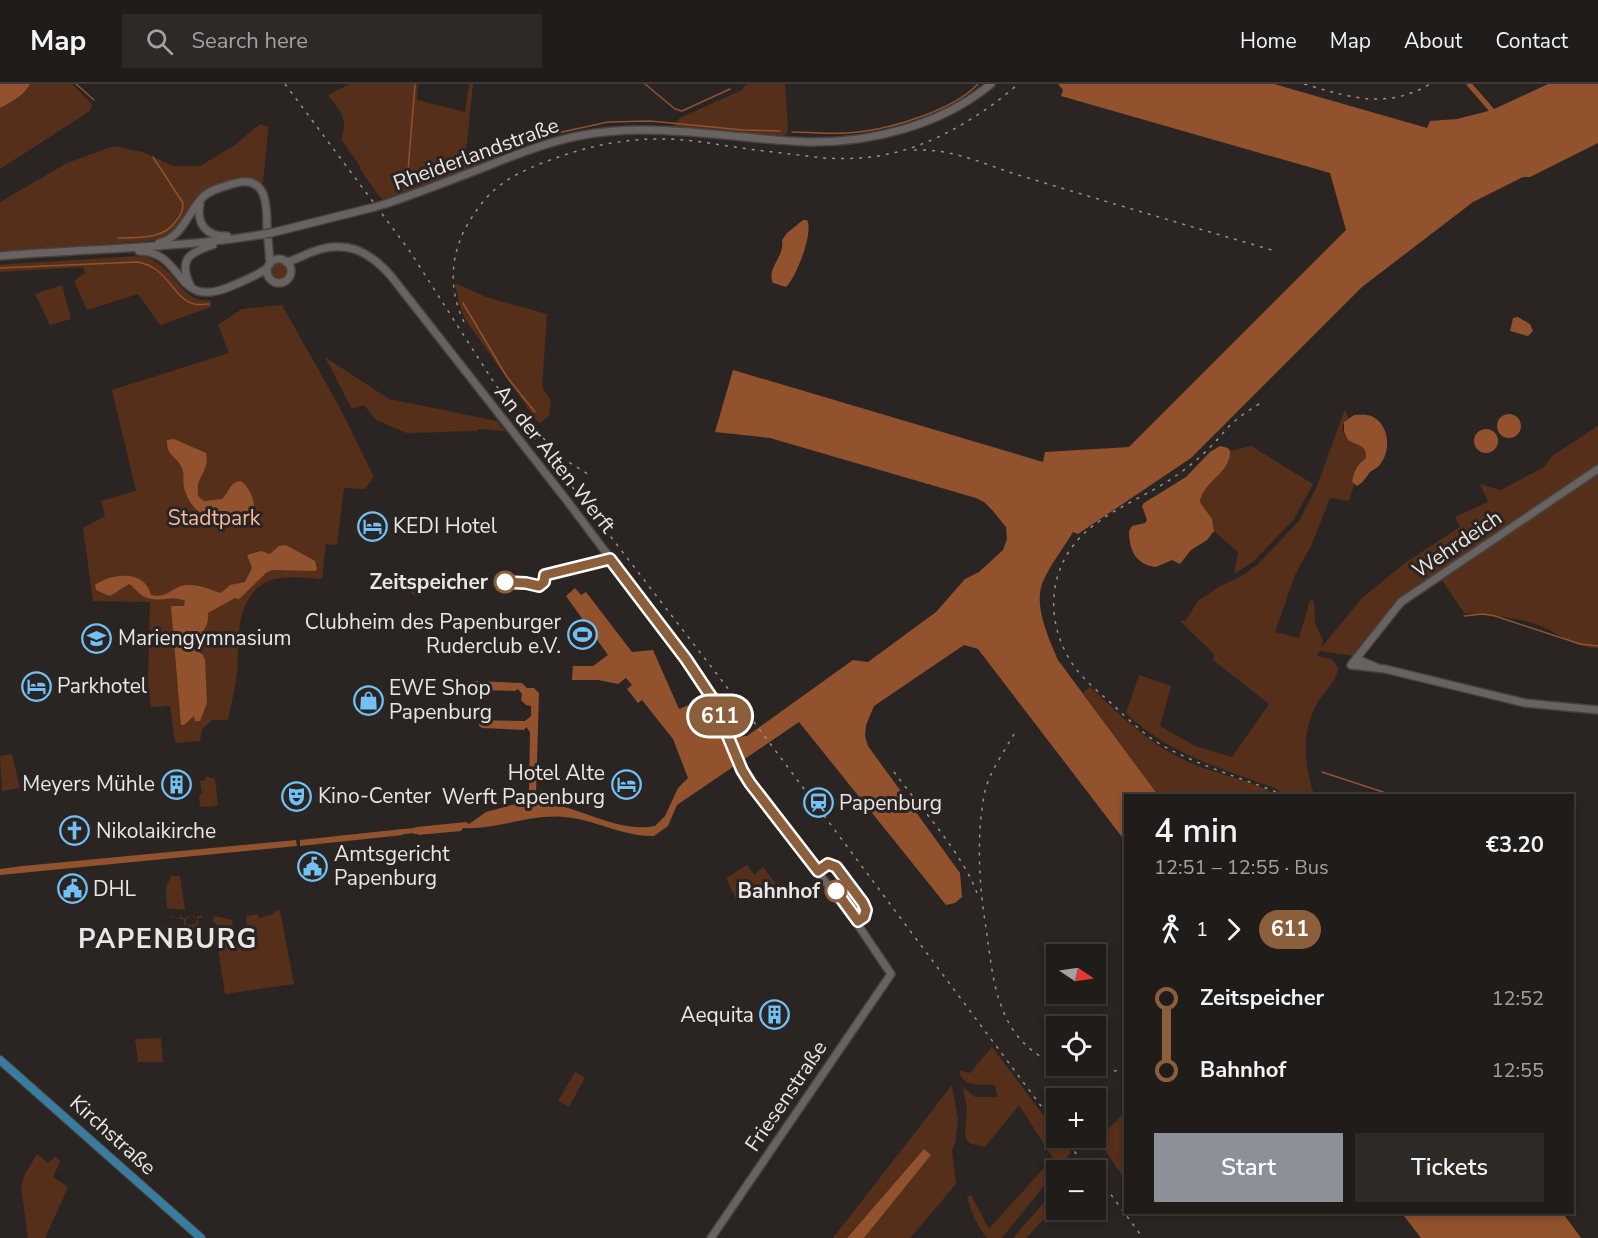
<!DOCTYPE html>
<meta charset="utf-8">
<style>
body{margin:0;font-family:"Nunito Sans",sans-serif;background:#2d2927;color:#f1f3f6;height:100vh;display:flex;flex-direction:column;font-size:22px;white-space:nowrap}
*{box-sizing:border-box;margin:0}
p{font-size:20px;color:#a2a1a2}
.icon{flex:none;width:33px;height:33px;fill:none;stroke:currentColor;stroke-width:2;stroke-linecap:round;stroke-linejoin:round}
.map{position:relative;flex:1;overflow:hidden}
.drawer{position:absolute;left:1124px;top:710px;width:450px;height:420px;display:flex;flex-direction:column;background:#201c1a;border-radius:0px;box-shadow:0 3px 9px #0003,0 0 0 2px #3d3a39}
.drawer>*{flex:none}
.badge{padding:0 12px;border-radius:20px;font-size:21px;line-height:39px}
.needle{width:39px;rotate:103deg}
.controls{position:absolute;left:1046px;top:860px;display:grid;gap:12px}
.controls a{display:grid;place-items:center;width:60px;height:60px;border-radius:0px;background:#201c1a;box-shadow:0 3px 9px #0003,0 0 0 2px #3d3a39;font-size:30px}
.map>.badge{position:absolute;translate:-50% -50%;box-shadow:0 0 0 3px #fff}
.legs{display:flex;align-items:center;gap:9px;height:66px;padding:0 30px;font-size:20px}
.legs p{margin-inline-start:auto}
.summary{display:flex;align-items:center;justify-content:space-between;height:102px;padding:0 30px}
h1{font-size:33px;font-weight:600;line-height:45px}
.primary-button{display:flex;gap:12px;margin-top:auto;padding:12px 30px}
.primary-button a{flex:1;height:69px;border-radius:0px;background:#8c9099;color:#fff;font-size:24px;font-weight:600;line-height:69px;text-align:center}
.primary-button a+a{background:#2d2927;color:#f1f3f6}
ul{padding:0 30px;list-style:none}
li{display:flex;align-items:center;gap:21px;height:72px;font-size:22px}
li i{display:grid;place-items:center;width:9px;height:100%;margin:0 8px;background:currentColor}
li i::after{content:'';width:15px;height:15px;margin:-8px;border:4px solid;border-radius:50%;background:#201c1a}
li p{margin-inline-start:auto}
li:first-child i{background:linear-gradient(#0000 50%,currentColor 0)}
li:last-child i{background:linear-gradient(currentColor 50%,#0000 0)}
header{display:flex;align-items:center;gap:36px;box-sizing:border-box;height:84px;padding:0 30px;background:#201c1a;border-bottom:2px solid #3d3a39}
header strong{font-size:28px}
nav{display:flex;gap:33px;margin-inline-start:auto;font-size:21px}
.search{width:420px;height:54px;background:#2d2927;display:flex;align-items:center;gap:15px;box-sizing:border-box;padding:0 21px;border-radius:0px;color:#a2a1a2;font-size:22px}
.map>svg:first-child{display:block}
</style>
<header>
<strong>Map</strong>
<div class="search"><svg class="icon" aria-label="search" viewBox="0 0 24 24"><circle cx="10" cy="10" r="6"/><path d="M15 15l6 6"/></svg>Search here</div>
<nav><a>Home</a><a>Map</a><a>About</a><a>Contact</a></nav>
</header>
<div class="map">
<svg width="1598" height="1154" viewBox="0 0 1598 1154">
<rect width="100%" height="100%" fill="#2a2523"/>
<path fill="#562f1a" d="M 30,0 L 72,0 L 92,20 L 90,27 L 0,85 L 0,24 C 12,18 24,12 30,0 Z
M 350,0 L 418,0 L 417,16 L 465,28 L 469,0 L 473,0 L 465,76 L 512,64 L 512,70 L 383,115 L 379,112 L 360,85 L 360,82 L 341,55 C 349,33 340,28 328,11 Z
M 746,0 L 785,0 L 788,43 L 787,49 L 783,52 L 671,43 L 680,34 L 742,6 Z
M 260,40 L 268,43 L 268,48 L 263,98 L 260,101 L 252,96 L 238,95 L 209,105 L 174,149 L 160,156 L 0,168 L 0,118 L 67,79 L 114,62 L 143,68 L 173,82 L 200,82 L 235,61 Z
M 138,172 C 174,174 178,221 211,216 L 211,223 L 160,241 L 138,210 L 87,226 L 74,197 L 85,189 L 83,183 L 0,188 L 0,181 L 10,180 Z
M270 187a9 9 0 1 1 18 0a9 9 0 1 1-18 0Z
M 455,199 L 486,213 L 547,230 L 542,303 L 551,317 L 549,332 L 539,340 L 465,235 L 459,219 Z
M 62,201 L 71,235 L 50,241 L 35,210 Z
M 282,221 L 340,324 L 374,393 L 365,405 L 344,404 L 337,461 L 326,460 L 322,495 C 304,494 279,490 263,500 C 233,519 240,560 237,590 C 235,605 231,621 228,636 L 212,636 L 202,645 L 200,657 L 175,659 L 170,622 L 151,623 L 148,599 L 150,518 L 93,517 L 83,444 L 105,432 L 101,417 L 136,407 L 112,306 L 229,269 L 218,241 L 242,225 Z
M 325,273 L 389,315 L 497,337 L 505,347 L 478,345 L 477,347 L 407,349 L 376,336 L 364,321 L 352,325 Z
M 1345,325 L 1348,334 C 1334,348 1350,359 1363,362 L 1367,368 L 1367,374 C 1357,381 1354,385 1352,397 L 1354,401 L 1349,417 L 1330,414 L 1312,460 L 1295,491 L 1275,548 L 1299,554 L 1310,516 L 1314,517 L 1315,539 L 1323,556 L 1321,564 L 1362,514 L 1405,479 L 1460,443 L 1455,433 L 1488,418 L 1480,400 L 1501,406 L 1544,383 L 1552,372 L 1598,342 L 1598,382 L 1400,517 L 1354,572 L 1319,567 L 1317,572 L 1331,575 L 1338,583 C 1338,597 1324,607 1317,619 C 1301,649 1304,680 1314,711 L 1283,711 L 1275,704 C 1222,685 1167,669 1126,629 L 1139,591 L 1171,602 L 1160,642 L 1195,662 L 1232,673 L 1269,620 L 1213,576 L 1214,570 L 1180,537 L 1185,537 L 1198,517 L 1220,502 L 1240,493 L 1257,481 L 1299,437 L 1317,402 Z
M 1251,362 L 1313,400 L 1294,435 L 1253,478 L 1234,490 L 1238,468 L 1214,447 L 1212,435 L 1200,418 L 1203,407 L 1229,378 L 1230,367 Z
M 1598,388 L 1598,564 C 1574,564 1559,549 1538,541 C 1519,533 1485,531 1464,529 L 1442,496 L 1447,490 Z
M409 503a9 9 0 1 1 18 0a9 9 0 1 1-18 0Z
M 1090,603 C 1125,635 1152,664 1198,682 C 1221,691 1256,698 1276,711 L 1158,711 L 1083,609 Z
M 12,670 L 20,704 L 2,707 L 0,672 Z
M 205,692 L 215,695 L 218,722 L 200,723 L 199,711 L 202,710 L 200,697 L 206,696 Z
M 747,781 L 754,791 L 763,783 L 778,803 L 766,812 L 759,801 L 736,815 L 726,794 Z
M 171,792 L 180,792 L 185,826 L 167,824 L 166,804 Z
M 280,826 L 294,900 L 225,910 L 216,851 L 219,850 L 216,839 L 214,839 L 213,836 L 215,832 L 232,836 L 235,860 L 249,857 L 246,832 L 258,830 L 259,834 L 274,830 L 274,827 Z
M 171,830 L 172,834 L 180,834 L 180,831 L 183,834 L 187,834 L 188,831 L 189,834 L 186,835 L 186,841 L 196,840 L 197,834 L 193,834 L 193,830 L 195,834 L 201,831 L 202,834 L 198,834 L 198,848 L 166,850 L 165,841 L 174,843 L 184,843 L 184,835 L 170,834 Z
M 161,954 L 163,978 L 138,978 L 135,955 Z
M 992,963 L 1056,1048 L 1056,1053 L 1060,1053 L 1071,1068 L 1002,1154 L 988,1154 C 976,1143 972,1128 967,1113 L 971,1111 L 989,1145 L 1053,1074 L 1019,1021 L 985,1063 L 972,1060 L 967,1057 L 965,1050 L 967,1025 L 963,1003 L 975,1013 L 998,1013 L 995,1001 C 980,1000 962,1004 959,986 L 970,989 Z
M 575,988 L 585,994 L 569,1023 L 558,1017 Z
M 952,1001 L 958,1036 L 955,1060 L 952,1066 L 956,1100 L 910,1154 L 864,1154 L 931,1071 L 924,1065 L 847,1154 L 833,1154 Z
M 1125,1028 L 1125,1096 L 1098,1056 Z
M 37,1070 L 48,1079 L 55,1073 L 60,1077 L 53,1093 L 68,1103 L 45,1154 L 28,1154 L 21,1102 L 25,1090 Z
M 1056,1105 L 1056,1122 L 1026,1154 L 1013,1154 Z"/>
<path fill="#92522d" d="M 0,0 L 30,0 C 24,12 11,18 0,24 Z
M 1058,0 L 1274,0 L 1427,44 L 1430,37 L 1457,35 L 1492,26 L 1548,0 L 1598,0 L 1598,59 L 1530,93 L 1523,93 L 1473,118 L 1362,203 L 1191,374 L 1078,450 L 1073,448 C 1063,465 1049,482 1042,500 C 1034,523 1049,555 1058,576 L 1158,711 L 1125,711 L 1125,757 L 978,565 L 964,561 L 874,622 L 866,641 L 865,652 L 868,662 L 960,789 L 962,813 L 955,819 L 946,821 L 799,638 L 677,721 L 668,742 L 654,752 C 623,753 594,735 564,733 C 530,730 496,746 463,744 L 461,747 L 418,751 L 418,750 L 414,750 L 414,744 L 417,743 L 466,738 L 469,740 L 486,728 L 515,720 L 525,719 L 527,717 L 537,717 L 543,723 L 548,719 C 583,725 620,749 655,742 L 665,732 L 678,704 L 688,694 L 673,655 L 642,616 L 638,619 L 627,605 L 632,601 L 626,594 L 618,600 L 598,596 L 572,596 L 573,582 L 593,582 L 608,571 L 566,512 L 575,504 L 581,511 L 586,508 L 632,568 L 653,566 L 679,625 L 701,616 L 718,649 L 735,653 L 747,652 L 853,576 L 868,578 L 936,528 L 965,495 L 979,488 L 1003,466 L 1007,455 L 1006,443 L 993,427 L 984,418 L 976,414 L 770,354 L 715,348 L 733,286 L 1043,378 L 1045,368 L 1129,363 L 1346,146 L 1330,89 L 1061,12 L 1063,6 Z
M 803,136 L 807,136 C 814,148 796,194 786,203 L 773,199 C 766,184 785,173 782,156 L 787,149 Z
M 1518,233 L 1530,240 L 1533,247 L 1528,252 L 1510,247 L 1513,234 Z
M1497 342a12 12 0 1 1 24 0a12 12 0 1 1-24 0Z
M 1354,331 C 1360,331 1368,330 1373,333 C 1389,341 1391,366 1381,379 C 1378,384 1374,385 1370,388 C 1365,394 1364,398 1357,402 L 1352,398 C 1354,386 1357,381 1366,374 C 1367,360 1357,362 1348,356 L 1344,348 L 1344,338 Z
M1474 357a12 12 0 1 1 24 0a12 12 0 1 1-24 0Z
M 174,355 L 206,369 C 209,380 203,388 199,397 C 197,401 198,408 198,412 L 204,417 L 222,415 C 230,408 229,398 241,397 C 252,406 258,422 251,435 C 224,441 194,436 185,407 C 182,400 185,390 182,384 C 177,372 166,372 167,356 Z
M 1220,362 L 1228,364 L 1230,367 C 1232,388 1203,397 1200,418 L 1212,435 L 1214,447 L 1207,456 L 1191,466 L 1180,480 L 1172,476 L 1156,483 C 1136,481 1129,466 1129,447 L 1132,442 L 1145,439 L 1147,436 L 1142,422 L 1144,419 L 1186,393 L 1210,368 Z
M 286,461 L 315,477 L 317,485 L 315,487 L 272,486 L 266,489 L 239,515 L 235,514 L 208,529 C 210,548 194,551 195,566 L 203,571 L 205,576 L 207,619 L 200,637 L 195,637 L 194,632 L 184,641 L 181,641 L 171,522 L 184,522 L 185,517 C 173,511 158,519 145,513 C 138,510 135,503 129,500 L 110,512 L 96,506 L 95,501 C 111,489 145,485 151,511 C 170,515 172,501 188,501 C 200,500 210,506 221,509 L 230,501 L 245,498 L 252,484 L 247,471 L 261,467 L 270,470 L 279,462 Z
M 473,597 L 522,599 L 527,604 L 534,604 L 539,609 L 536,710 L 529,709 L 530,648 L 526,643 L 524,646 L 482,644 L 479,642 L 479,636 L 525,637 L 531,632 L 531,622 L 526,621 L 521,616 L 522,610 L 518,605 L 515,607 L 476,606 L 473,603 Z
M 403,745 L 403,751 L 300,762 L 300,756 Z
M 296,756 L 297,762 L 0,791 L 0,785 L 23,782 Z
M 924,1065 L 931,1071 L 864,1154 L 847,1154 Z
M 1401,1128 L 1562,1128 L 1581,1154 L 1421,1154 Z"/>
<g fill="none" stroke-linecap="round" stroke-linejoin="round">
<path stroke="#92522d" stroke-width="1.5" d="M 76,0 L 94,16
M 415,0 L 408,87 L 415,89 L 507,60 L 608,38 L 650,37 L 743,46 L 780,47
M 645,0 L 675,25 L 682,27 L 730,5
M 792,48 C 814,48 837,51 858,48 C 894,44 953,26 978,0
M 118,154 C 139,153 163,156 176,137 C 181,131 183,127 183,119 L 153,73
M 0,184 L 137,178 C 169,183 172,214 194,220 C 199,221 205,220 209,220
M 463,219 L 507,293 L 535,328
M 1464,532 L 1483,530 L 1495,532 L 1580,560 L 1598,562
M 1322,688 L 1392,711"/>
<path stroke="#92522d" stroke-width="5" d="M 1469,0 L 1495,30
M 399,748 L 419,746"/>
<defs>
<path id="secondary" d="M 200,120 C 196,139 206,153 227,152
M 385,120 C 424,107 462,92 500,77 C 525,67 551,57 578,52 C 654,37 732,55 808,58 C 872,59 941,41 991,0
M 271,149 L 375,123
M 159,159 C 183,153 187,129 203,113 C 210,106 222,103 232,100 C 266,89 267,119 267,142 C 268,155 269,167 270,180
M 139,167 C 187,168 173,229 234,201 C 245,196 259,191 267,184
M 0,172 C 88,164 177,165 265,150
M267 187a12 12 0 1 1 24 0a12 12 0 1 1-24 0Z
M 286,178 C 296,176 304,171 312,168 C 346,155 369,167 391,192 L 568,418 L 686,575 L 712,614 L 742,686 L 750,699 L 856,838 L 891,890 L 711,1154
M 190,201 C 178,175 190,168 213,161
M 1598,385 L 1401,518 L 1351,581 L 1385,585 L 1525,619 L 1598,626
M 1357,575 L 1376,583"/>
<path id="primary" d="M 0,976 L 201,1154"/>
</defs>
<use href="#secondary" stroke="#464240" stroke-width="10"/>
<use href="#primary" stroke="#464240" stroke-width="10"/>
<use href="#secondary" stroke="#686260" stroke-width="7"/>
<use href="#primary" stroke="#3a7c9e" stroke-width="8"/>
<path stroke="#959190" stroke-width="1.5" stroke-dasharray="3 6" stroke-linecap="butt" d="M 285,0 L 409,166 L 493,297 L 519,334 L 757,642 L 1056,1042
M 1304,0 C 1349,13 1386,26 1430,0
M 914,66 C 954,64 987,82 1025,93 C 1107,118 1189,142 1272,166
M 464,238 C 448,205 450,169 469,138 C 489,104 509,92 545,78 C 583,63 624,54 665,55 C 686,55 707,59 728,62 C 760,67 792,70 823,74 C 845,75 867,75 888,70 C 932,62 985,30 1018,0
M 1259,320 C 1251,325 1243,330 1236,336 C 1228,342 1222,351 1214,359 C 1203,371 1190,382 1177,391 C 1142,416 1094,430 1070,466 C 1045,503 1050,550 1076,585 C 1086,598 1100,609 1112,620 C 1128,635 1145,652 1165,663 C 1199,681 1237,693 1274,707 L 1280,711
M 543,354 L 567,377 L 591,392
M 1014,650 C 1004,668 990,687 985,707 C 976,749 979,802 986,844 C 990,870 992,899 1002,924 C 1021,976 1074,997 1125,985
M 894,688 C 919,722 965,772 978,812
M 1064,1053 L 1088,1086
M 1095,1089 L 1143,1154"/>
<defs>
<path id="secondary-bridge" d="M 375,123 L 385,120
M 265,150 L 271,149"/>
</defs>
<use href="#secondary-bridge" stroke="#464240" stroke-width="10" stroke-linecap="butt"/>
<use href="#secondary-bridge" stroke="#686260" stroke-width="7"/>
</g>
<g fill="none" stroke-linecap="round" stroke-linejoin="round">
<defs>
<path id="line-1" d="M 505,498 L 526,499 L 539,502 L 544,498 L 545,491 L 610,475 L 686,575 L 712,614 L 742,686 L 750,699 L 818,787 L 828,780 L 836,783 L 863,819 L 866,826 L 864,833 L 858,837 L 836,807"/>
</defs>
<use href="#line-1" stroke="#fff" stroke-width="14"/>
<use href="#line-1" stroke="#8b5e3c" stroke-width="9"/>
</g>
<defs>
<symbol id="hotel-ring" viewBox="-11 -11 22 22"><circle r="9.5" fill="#2a2523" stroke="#72c1f5" stroke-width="1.5"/><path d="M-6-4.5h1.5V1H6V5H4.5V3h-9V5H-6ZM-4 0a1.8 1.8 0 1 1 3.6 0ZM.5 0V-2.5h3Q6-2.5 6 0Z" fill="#72c1f5"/></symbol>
<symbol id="stadium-ring" viewBox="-11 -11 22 22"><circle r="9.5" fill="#2a2523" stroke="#72c1f5" stroke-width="1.5"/><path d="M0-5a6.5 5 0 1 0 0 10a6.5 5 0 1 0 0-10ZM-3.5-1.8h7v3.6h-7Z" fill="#72c1f5"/></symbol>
<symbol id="school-ring" viewBox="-11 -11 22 22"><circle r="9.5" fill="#2a2523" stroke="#72c1f5" stroke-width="1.5"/><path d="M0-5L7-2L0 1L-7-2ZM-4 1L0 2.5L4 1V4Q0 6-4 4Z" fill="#72c1f5"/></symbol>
<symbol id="shop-ring" viewBox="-11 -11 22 22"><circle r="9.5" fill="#2a2523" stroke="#72c1f5" stroke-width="1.5"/><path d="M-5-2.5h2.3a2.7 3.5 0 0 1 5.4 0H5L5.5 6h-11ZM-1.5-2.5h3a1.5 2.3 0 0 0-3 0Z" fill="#72c1f5"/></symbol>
<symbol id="building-ring" viewBox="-11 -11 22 22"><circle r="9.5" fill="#2a2523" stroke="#72c1f5" stroke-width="1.5"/><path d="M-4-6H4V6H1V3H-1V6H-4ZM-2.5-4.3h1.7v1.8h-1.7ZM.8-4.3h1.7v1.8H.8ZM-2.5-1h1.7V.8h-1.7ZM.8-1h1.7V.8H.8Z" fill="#72c1f5"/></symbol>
<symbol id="theatre-ring" viewBox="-11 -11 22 22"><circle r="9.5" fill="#2a2523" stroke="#72c1f5" stroke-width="1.5"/><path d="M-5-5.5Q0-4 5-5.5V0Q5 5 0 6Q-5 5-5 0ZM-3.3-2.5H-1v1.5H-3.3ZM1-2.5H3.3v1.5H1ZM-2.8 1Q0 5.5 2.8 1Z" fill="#72c1f5"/></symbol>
<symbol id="station-ring" viewBox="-11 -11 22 22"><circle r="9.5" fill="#2a2523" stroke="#72c1f5" stroke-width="1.5"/><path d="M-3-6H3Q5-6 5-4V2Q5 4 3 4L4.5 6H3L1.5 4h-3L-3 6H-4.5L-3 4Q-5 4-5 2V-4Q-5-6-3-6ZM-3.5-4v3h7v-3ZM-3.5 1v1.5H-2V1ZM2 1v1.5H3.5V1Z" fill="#72c1f5"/></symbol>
<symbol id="church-ring" viewBox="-11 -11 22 22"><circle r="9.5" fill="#2a2523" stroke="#72c1f5" stroke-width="1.5"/><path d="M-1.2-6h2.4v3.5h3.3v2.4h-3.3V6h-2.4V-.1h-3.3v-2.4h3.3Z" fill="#72c1f5"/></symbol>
<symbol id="civic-ring" viewBox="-11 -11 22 22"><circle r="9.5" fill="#2a2523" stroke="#72c1f5" stroke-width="1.5"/><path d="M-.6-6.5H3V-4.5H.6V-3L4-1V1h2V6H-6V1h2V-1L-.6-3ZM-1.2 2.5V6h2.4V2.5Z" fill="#72c1f5"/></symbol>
</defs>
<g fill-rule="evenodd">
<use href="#hotel-ring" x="356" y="426" width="33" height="33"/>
<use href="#stadium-ring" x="566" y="534" width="33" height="33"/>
<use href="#school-ring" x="80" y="538" width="33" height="33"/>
<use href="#hotel-ring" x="20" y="586" width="33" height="33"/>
<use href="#shop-ring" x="352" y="600" width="33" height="33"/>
<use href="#building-ring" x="160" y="684" width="33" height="33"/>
<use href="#hotel-ring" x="610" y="684" width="33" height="33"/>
<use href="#theatre-ring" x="280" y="696" width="33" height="33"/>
<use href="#station-ring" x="802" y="702" width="33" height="33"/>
<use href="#church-ring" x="58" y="730" width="33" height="33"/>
<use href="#civic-ring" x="296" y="766" width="33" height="33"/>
<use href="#civic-ring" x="56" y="788" width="33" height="33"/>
<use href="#building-ring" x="758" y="914" width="33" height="33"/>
</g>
<g fill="#fff" stroke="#8b5e3c" stroke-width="3">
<circle cx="505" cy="498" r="10"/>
<circle cx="836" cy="807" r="10"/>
</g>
<g text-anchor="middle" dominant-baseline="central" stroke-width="6" stroke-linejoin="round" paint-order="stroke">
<g font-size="21" fill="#e9e6e5" stroke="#2a2523">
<text transform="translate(476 70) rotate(-20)">Rheiderlandstraße</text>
<text transform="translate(555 375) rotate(52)">An der Alten Werft</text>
<text transform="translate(1457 460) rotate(-34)">Wehrdeich</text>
<text transform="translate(786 1012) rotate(-56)">Friesenstraße</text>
<text transform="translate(113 1051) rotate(42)">Kirchstraße</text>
</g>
<g font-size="21" fill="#f3ba9c" stroke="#2a2523">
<text x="214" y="434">Stadtpark</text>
</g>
<g font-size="21" fill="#e9e6e5" stroke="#2a2523" text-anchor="start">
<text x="393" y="442">KEDI Hotel</text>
<text x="561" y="538" text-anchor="end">Clubheim des Papenburger<tspan x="561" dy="24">Ruderclub e.V.</tspan></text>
<text x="118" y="554">Mariengymnasium</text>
<text x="57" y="602">Parkhotel</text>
<text x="389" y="604">EWE Shop<tspan x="389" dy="24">Papenburg</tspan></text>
<text x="605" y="689" text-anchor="end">Hotel Alte<tspan x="605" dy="24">Werft Papenburg</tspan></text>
<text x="155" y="700" text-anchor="end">Meyers Mühle</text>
<text x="318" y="712">Kino-Center</text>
<text x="839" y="719">Papenburg</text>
<text x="96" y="747">Nikolaikirche</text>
<text x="334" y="770">Amtsgericht<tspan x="334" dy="24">Papenburg</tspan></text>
<text x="93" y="805">DHL</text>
<text x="754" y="931" text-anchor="end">Aequita</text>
</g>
<g font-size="21" font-weight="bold" fill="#e9e6e5" stroke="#2a2523" text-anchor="end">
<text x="488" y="498">Zeitspeicher</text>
<text x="820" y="807">Bahnhof</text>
</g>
<g font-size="27" font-weight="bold" letter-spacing="1.5" fill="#e9e6e5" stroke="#2a2523">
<text x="168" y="855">PAPENBURG</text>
</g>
</g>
</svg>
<div class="controls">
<a><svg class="needle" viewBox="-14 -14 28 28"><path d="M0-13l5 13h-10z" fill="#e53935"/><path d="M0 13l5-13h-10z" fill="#a2a1a2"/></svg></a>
<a><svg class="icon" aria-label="locate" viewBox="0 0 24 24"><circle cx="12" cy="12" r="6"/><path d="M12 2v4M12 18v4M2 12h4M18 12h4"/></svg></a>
<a>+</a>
<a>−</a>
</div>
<b class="badge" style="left:720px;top:632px;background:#8b5e3c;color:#fff">611</b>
<section class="drawer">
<div class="summary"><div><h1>4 min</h1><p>12:51 – 12:55 · Bus</p></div><b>€3.20</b></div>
<div class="legs"><svg class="icon" aria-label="walk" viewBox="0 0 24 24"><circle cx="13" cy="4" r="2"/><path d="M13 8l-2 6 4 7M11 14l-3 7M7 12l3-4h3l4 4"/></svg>1<svg class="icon" aria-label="forward" viewBox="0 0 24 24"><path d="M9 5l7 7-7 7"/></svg><b class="badge" style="background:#8b5e3c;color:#fff">611</b></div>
<ul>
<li><i style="color:#8b5e3c"></i><b>Zeitspeicher</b><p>12:52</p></li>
<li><i style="color:#8b5e3c"></i><b>Bahnhof</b><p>12:55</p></li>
</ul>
<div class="primary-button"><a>Start</a><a>Tickets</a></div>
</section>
</div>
